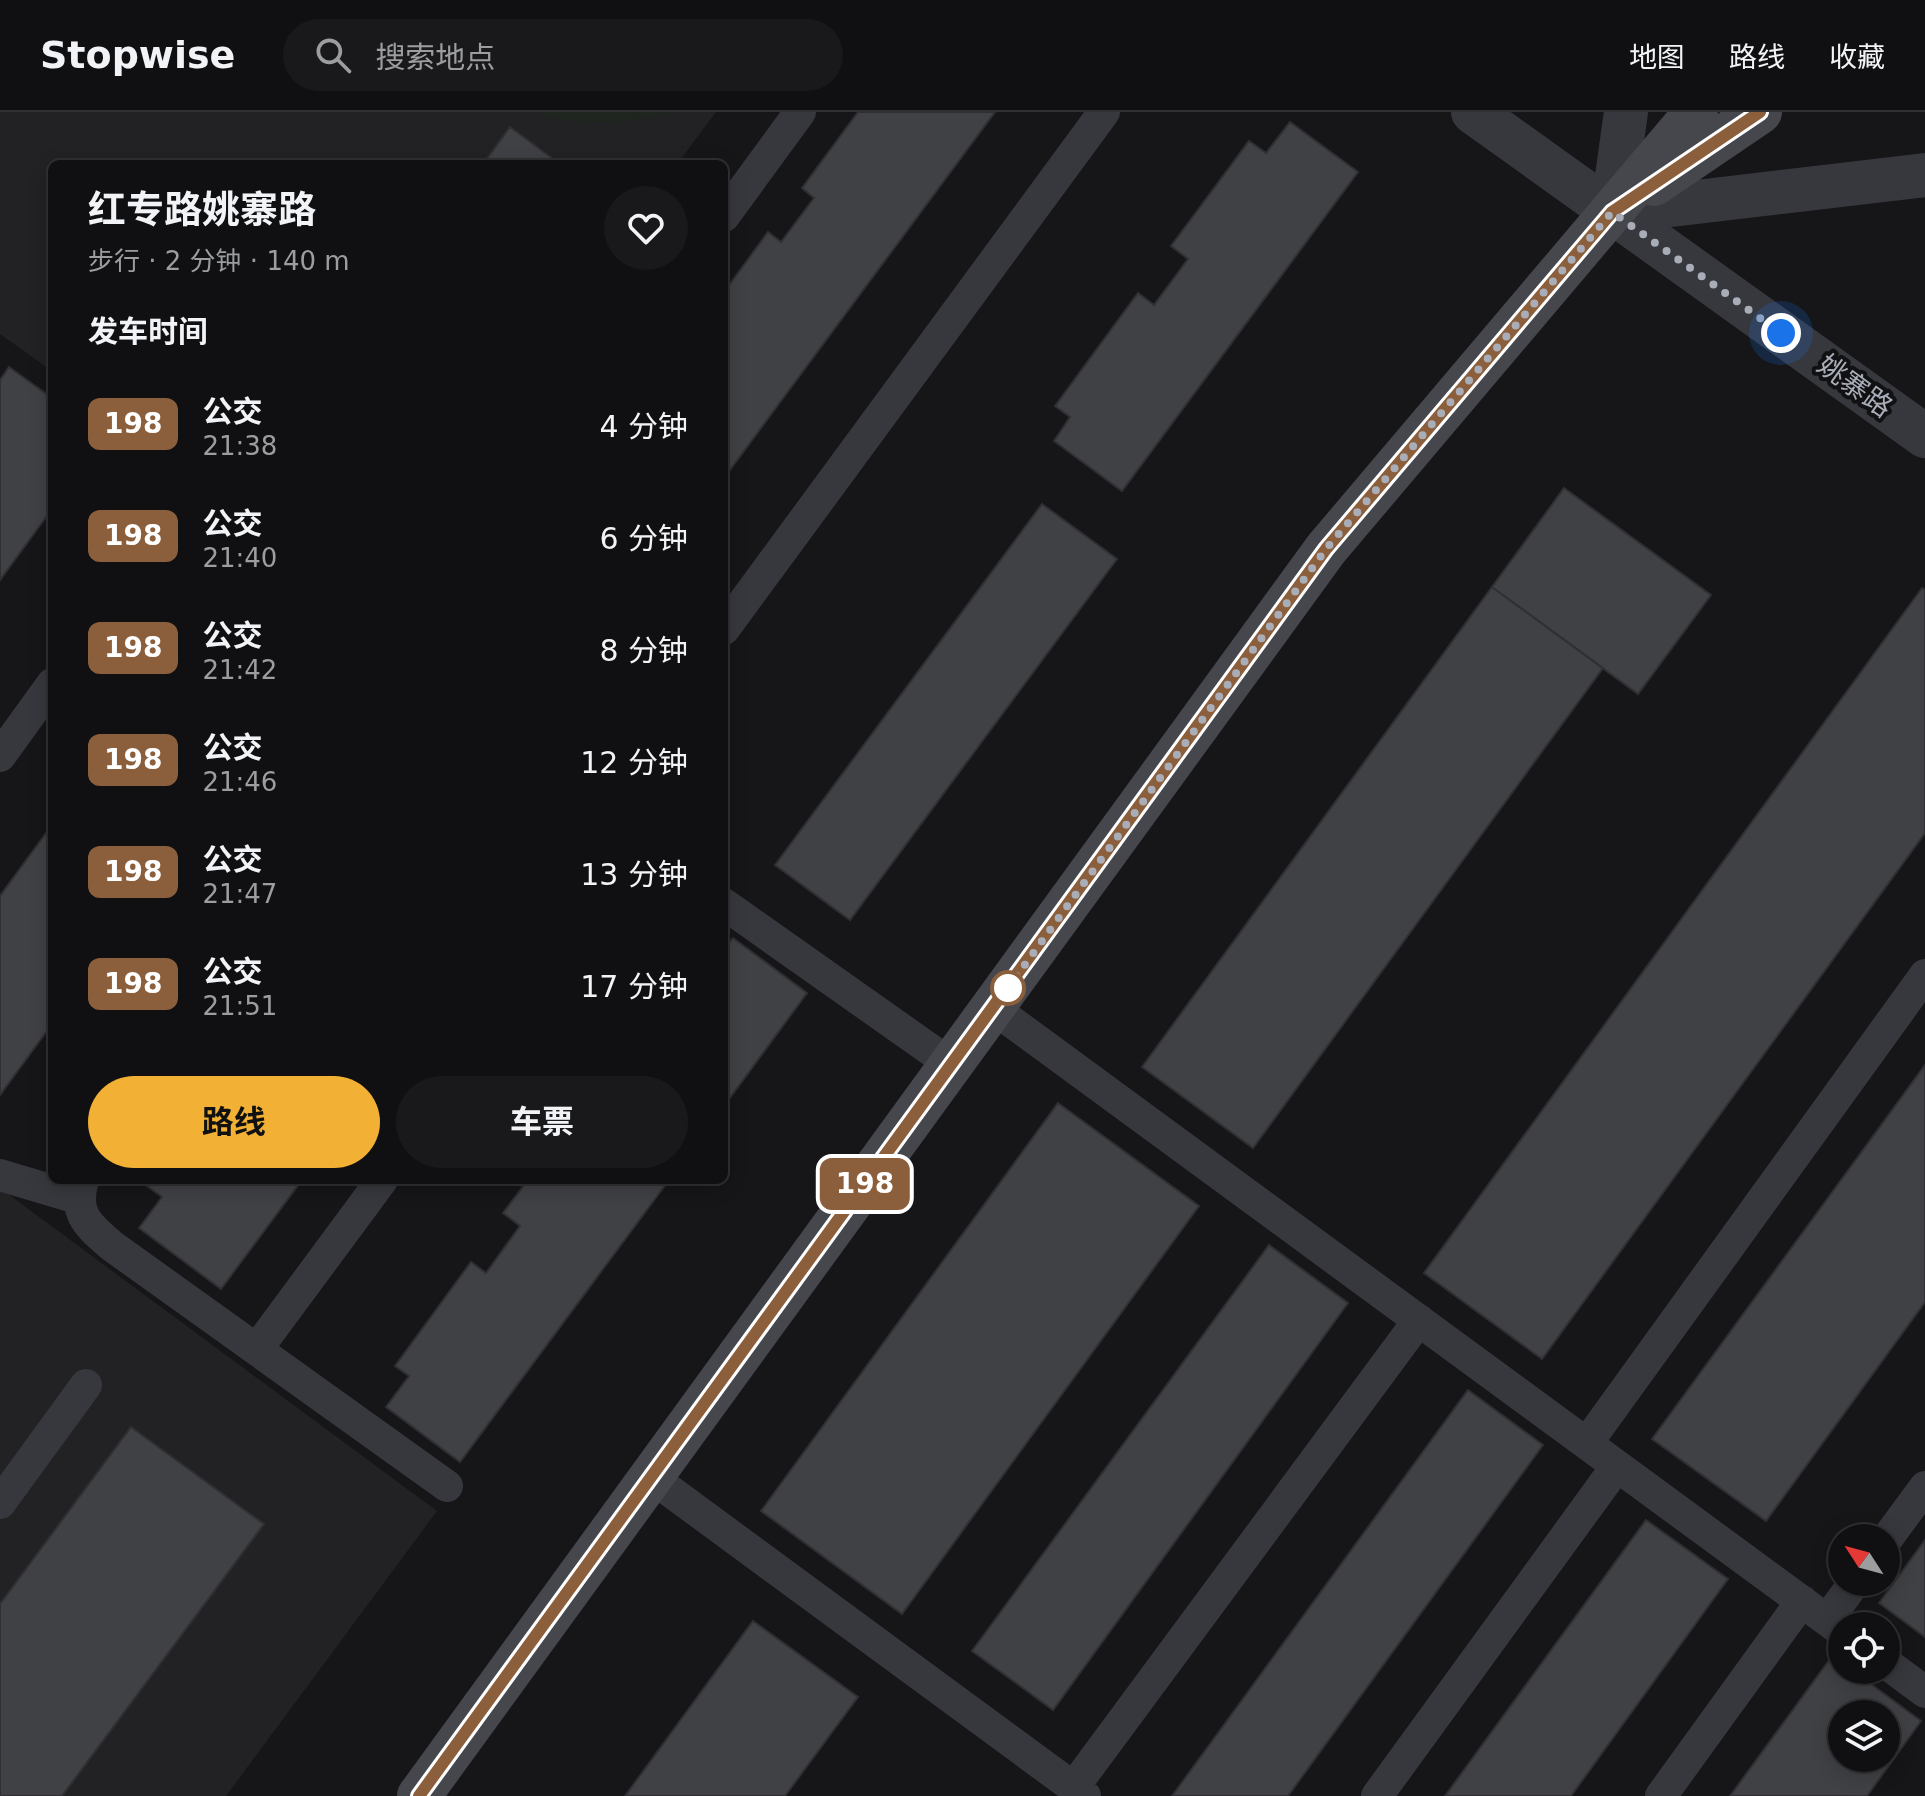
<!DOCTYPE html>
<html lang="zh">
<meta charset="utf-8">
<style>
body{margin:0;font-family:"DejaVu Sans","Noto Sans SC",sans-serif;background:#19191b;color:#f1f3f6;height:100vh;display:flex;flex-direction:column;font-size:30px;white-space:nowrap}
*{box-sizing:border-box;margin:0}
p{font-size:26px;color:#9c9d9f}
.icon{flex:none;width:44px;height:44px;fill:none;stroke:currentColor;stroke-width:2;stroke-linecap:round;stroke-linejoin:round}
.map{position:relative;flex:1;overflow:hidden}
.details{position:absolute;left:48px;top:48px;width:680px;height:1024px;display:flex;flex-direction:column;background:#101012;border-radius:12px;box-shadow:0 4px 20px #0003,0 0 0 2px #303032}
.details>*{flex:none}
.badge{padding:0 16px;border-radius:12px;font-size:28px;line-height:52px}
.needle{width:52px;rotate:306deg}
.buttons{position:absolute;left:1828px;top:1412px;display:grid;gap:16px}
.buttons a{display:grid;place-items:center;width:72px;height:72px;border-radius:50%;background:#101012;box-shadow:0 4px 20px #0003,0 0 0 2px #303032;font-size:40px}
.you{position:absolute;width:40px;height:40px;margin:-20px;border:6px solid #fff;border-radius:50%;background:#1a73e8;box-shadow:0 0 0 12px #1a73e833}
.map>.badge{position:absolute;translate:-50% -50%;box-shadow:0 0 0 4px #fff}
h2{padding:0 40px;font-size:30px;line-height:72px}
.round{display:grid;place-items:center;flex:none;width:84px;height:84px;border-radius:42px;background:#19191b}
.overview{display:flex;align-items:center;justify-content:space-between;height:136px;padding:0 40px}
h1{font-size:38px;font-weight:700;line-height:60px}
.cta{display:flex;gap:16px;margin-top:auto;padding:16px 40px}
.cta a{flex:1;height:92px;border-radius:48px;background:#f2b134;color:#111;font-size:32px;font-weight:700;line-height:92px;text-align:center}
.cta a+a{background:#19191b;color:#f1f3f6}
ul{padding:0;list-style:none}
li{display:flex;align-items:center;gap:24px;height:112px;padding:0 40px}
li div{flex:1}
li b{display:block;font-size:30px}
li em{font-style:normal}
li .badge{min-width:88px;font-weight:700;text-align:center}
header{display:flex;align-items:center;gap:48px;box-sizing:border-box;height:112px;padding:0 40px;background:#101012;border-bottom:2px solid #303032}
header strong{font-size:38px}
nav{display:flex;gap:44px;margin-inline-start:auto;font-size:28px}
.search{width:560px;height:72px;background:#19191b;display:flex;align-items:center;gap:20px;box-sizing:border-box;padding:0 28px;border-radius:44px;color:#9c9d9f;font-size:30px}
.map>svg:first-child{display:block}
</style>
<header>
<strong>Stopwise</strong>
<div class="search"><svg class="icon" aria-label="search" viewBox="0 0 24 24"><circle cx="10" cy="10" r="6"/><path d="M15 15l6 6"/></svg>搜索地点</div>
<nav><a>地图</a><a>路线</a><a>收藏</a></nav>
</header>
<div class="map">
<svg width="1925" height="1684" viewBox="0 0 1925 1684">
<rect width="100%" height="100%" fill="#161618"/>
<path fill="#222225" d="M 0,0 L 716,0 L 677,52 L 52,52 L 52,259 L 0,222 Z
M 0,1076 L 437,1399 L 226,1684 L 0,1684 Z"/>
<path fill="#1e261f" d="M 538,0 L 670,0 C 625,11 582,16 538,0 Z"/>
<path fill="#404145" stroke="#303034" stroke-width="2" fill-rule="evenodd" d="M 858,0 L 995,0 L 724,366 L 724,180 L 768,120 L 781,130 L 814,86 L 802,76 Z
M 1290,10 L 1358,60 L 1122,379 L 1054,329 L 1070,305 L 1055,294 L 1138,181 L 1154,193 L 1188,147 L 1171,134 L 1249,29 L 1266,41 Z
M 510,15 L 560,52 L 483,52 Z
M 9,255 L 52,286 L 52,397 L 0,468 L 0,268 Z
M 1564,376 L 1711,483 L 1638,582 L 1492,475 Z
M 1042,392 L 1117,447 L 850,808 L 775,753 Z
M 1492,475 L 1603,556 L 1253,1036 L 1142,955 Z
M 1922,476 L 1925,478 L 1925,721 L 1542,1247 L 1424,1161 Z
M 52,713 L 52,912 L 0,983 L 0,784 Z
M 733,826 L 807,881 L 724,994 L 724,838 Z
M 1925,953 L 1925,1190 L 1766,1409 L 1652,1327 Z
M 1058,991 L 1199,1094 L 902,1502 L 761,1399 Z
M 151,1068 L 302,1068 L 221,1177 L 139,1116 L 162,1085 L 147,1074 Z
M 528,1068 L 669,1068 L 460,1350 L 386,1295 L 409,1264 L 395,1254 L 471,1150 L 486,1161 L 520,1114 L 503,1101 Z
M 1269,1133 L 1348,1191 L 1053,1598 L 972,1539 Z
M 1468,1278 L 1543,1333 L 1288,1684 L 1172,1684 Z
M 131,1315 L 264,1412 L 62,1684 L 0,1684 L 0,1492 Z
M 1646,1408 L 1728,1467 L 1571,1684 L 1445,1684 Z
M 1925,1428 L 1925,1525 L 1879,1491 Z
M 753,1509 L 858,1585 L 785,1684 L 625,1684 Z
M 1833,1543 L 1842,1550 L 1842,1558 L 1852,1558 L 1921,1609 L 1867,1684 L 1730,1684 ZM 1842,1602 L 1886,1602 L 1886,1646 L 1842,1646 Z"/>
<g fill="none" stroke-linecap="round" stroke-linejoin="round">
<path stroke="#37383d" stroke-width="32" d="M 724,104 L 800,0
M 724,517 L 1104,0
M 0,644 L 52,572
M 724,792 L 952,953
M 993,896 L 1842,1519
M 0,1063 L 77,1086
M 83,1068 C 73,1102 88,1113 112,1134 L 447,1374
M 257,1237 L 382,1068
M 1587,1331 L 1925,863
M 651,1365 L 1085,1684
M 0,1391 L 86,1273
M 1886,1428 L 1925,1375
M 1827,1508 L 1855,1470
M 1886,1551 L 1925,1580
M 1073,1676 L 1419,1208
M 1377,1684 L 1617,1354
M 1661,1684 L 1802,1489"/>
<path stroke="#37383d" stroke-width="44" d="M 1473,0 L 1925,324
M 1626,0 L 1612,100 L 1925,63"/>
<path stroke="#45474d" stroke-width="44" d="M 1654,72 L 1760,0
M 419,1684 L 1326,437 L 1696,0"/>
</g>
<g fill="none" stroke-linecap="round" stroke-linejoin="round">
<defs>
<path id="line" d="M 419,1684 L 1326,437 L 1612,100 L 1760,0"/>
</defs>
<use href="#line" stroke="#fff" stroke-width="18"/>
<use href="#line" stroke="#8b5e3c" stroke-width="12"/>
<path stroke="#a8adb8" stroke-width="8" stroke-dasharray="0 14.4" d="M 1008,876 L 1326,437 L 1612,100 L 1781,221"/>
</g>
<circle fill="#fff" stroke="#8b5e3c" stroke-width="4" cx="1008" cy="876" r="16"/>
<g text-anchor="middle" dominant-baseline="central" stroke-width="8" stroke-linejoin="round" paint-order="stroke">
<g font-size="28" fill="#a8adb8" stroke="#111113">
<text transform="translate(1855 274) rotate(36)">姚寨路</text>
</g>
</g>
</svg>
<div class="buttons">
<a><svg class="needle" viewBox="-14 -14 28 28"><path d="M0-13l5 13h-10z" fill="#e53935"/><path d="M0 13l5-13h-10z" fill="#9c9d9f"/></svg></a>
<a><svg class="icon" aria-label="locate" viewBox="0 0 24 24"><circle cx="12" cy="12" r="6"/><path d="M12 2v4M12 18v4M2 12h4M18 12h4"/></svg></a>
<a><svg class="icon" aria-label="layers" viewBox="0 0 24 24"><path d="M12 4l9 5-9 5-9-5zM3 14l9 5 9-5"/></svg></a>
</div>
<div class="you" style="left:1781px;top:221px"></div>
<b class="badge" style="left:865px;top:1072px;background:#8b5e3c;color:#fff">198</b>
<section class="details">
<div class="overview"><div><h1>红专路姚寨路</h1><p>步行 · 2 分钟 · 140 m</p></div><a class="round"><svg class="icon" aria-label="heart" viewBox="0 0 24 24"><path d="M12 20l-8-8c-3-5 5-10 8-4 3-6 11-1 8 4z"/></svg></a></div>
<h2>发车时间</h2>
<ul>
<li><span class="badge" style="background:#8b5e3c;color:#fff">198</span><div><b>公交</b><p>21:38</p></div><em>4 分钟</em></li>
<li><span class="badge" style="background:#8b5e3c;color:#fff">198</span><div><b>公交</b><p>21:40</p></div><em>6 分钟</em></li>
<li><span class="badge" style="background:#8b5e3c;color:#fff">198</span><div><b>公交</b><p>21:42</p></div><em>8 分钟</em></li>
<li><span class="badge" style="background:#8b5e3c;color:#fff">198</span><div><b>公交</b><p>21:46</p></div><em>12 分钟</em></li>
<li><span class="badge" style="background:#8b5e3c;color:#fff">198</span><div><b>公交</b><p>21:47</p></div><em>13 分钟</em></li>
<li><span class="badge" style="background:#8b5e3c;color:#fff">198</span><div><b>公交</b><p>21:51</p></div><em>17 分钟</em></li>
</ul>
<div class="cta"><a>路线</a><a>车票</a></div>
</section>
</div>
